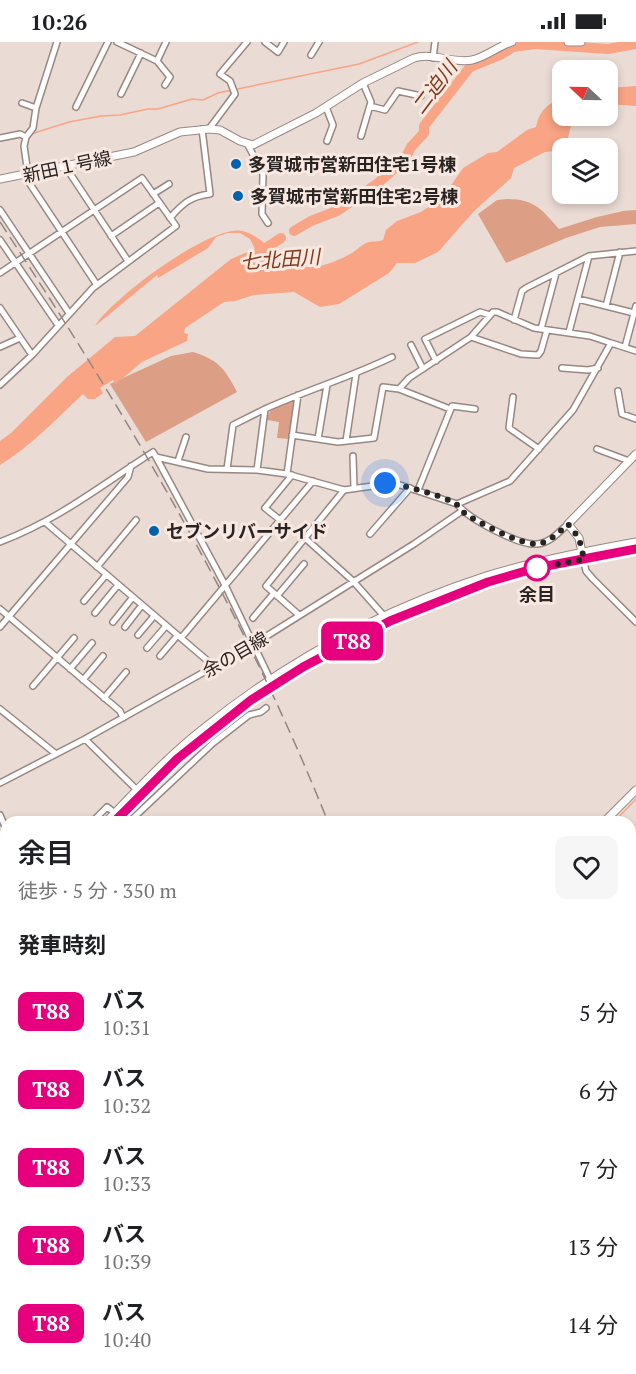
<!DOCTYPE html>
<html lang="ja">
<meta charset="utf-8">
<style>
body{margin:0;font-family:"PT Serif","Noto Sans JP",serif;background:#f6f6f6;color:#202124;height:100vh;display:flex;flex-direction:column;font-size:22px;white-space:nowrap}
*{box-sizing:border-box;margin:0}
p{font-size:20px;color:#757577}
.icon{flex:none;width:33px;height:33px;fill:none;stroke:currentColor;stroke-width:2;stroke-linecap:round;stroke-linejoin:round}
.map{position:relative;flex:1;overflow:hidden}
.panel{position:absolute;left:0px;top:774px;width:636px;height:558px;display:flex;flex-direction:column;background:#fff;border-radius:18px 18px 0 0;box-shadow:0 3px 9px #0003}
.panel>*{flex:none}
.badge{padding:0 12px;border-radius:9px;font-size:21px;line-height:39px}
.needle{width:39px;rotate:292deg}
.buttons{position:absolute;left:552px;top:18px;display:grid;gap:12px}
.buttons a{display:grid;place-items:center;width:66px;height:66px;border-radius:12px;background:#fff;box-shadow:0 3px 9px #0003;font-size:30px}
.you{position:absolute;width:30px;height:30px;margin:-15px;border:4px solid #fff;border-radius:50%;background:#1a73e8;box-shadow:0 0 0 9px #1a73e833}
.map>.badge{position:absolute;translate:-50% -50%;box-shadow:0 0 0 3px #fff}
h2{padding:0 18px;font-size:22px;line-height:54px}
.round{display:grid;place-items:center;flex:none;width:63px;height:63px;border-radius:12px;background:#f6f6f6}
.summary{display:flex;align-items:center;justify-content:space-between;height:102px;padding:0 18px}
h1{font-size:28px;font-weight:600;line-height:45px}
ul{padding:0;list-style:none}
li{display:flex;align-items:center;gap:18px;height:78px;padding:0 18px}
li div{flex:1}
li b{display:block;font-size:22px}
li em{font-style:normal}
li .badge{min-width:66px;font-weight:700;text-align:center}
.status{display:flex;justify-content:space-between;align-items:center;height:42px;padding:0 30px;background:#fff;direction:ltr}
.status svg{height:16px;fill:currentColor}
.map>svg:first-child{display:block}
</style>
<div class="status"><b>10:26</b><svg viewBox="0 0 49 12"><path d="M0 12V9h3v3zM5 12V6h3v6zM10 12V3h3v9zM15 12V0h3v12zM26 1h20v11H26zM47 4h2v5h-2z"/></svg></div>
<div class="map">
<svg width="636" height="1332" viewBox="0 0 636 1332">
<rect width="100%" height="100%" fill="#ebdbd5"/>
<path fill="#dd9e86" d="M 507,157 C 535,157 542,168 559,187 L 597,175 L 623,169 L 636,168 L 636,182 L 600,185 L 566,196 L 506,221 L 478,172 L 497,158 Z
M 193,310 C 219,318 225,327 237,350 L 146,400 L 110,342 L 171,314 Z
M 290,359 L 294,360 L 289,397 L 277,396 L 279,380 L 267,378 C 269,365 279,364 290,359 Z"/>
<path fill="#f9a484" d="M 636,44 L 636,64 L 608,62 L 608,46 Z
M 562,56 L 562,74 L 573,74 L 568,96 L 564,103 L 554,109 L 545,110 L 514,126 L 511,136 L 475,168 L 438,210 L 415,221 L 397,221 L 389,231 L 339,262 L 320,265 L 294,250 L 254,253 L 235,259 L 224,260 L 185,286 L 184,291 L 188,292 L 187,299 L 142,320 L 116,342 L 113,338 L 100,346 L 103,351 L 95,357 L 88,357 L 83,352 C 56,377 31,404 0,423 L 0,399 L 11,391 L 67,335 L 115,295 L 135,294 L 231,217 L 255,207 L 250,197 L 240,191 L 228,191 L 216,195 L 208,206 L 158,236 L 157,233 L 95,284 C 111,257 212,181 243,189 C 267,196 281,224 306,225 C 320,226 338,219 350,212 C 356,209 363,201 369,200 C 374,199 378,200 383,198 L 386,188 L 397,179 L 421,170 L 443,155 L 463,126 L 488,111 L 497,110 L 527,88 L 536,85 C 539,69 547,62 562,56 Z"/>
<g fill="none" stroke-linecap="round" stroke-linejoin="round">
<path stroke="#f9a484" stroke-width="1.5" d="M 31,92 L 69,80 L 101,74 L 120,73 L 148,67 L 158,67 L 192,57 L 203,58 L 218,51 L 359,22 L 418,0
M 0,99 L 18,96
M 614,780 L 636,757
M 158,1329 L 159,1332"/>
<path stroke="#f9a484" stroke-width="10" d="M 294,189 L 311,179 L 337,169 L 377,142 L 405,117 L 411,105 L 424,91 L 424,84 L 470,25 L 502,12 L 513,5 L 535,2 L 608,7 L 636,2
M 257,212 L 281,196"/>
<defs>
<path id="street" d="M 117,0 L 157,19 L 170,35 L 165,43
M 265,0 L 278,10 L 284,0
M 311,13 L 319,0
M 433,16 L 435,0
M 157,19 L 166,0
M 121,52 L 141,11
M 22,61 L 36,66
M 370,64 L 385,68 L 398,49 L 421,54
M 76,65 L 108,0
M 326,65 L 333,83 L 327,99
M 209,87 L 235,52 L 230,39 L 220,32 L 247,0
M 361,94 L 371,60 L 363,41
M 0,96 L 20,92 L 26,95
M 248,103 L 263,132 L 262,172 L 268,181
M 65,124 L 128,219
M 28,132 L 24,104 L 26,95 L 33,86 L 36,66 L 57,0
M 24,133 L 97,243
M 153,152 L 169,142
M 0,168 L 69,271
M 170,176 C 182,162 191,154 210,152 L 202,87
M 111,194 L 159,161
M 0,198 L 58,283
M 0,231 L 142,136 L 176,184 L 93,246 L 32,313 L 0,343
M 578,257 L 634,271
M 606,264 L 620,210
M 0,266 L 32,313
M 514,278 L 522,249 L 526,246 L 589,214 L 636,209
M 541,287 L 556,231
M 569,290 L 589,214
M 471,295 L 493,270 L 497,270 L 534,286 L 590,294 L 611,301
M 411,303 L 423,327
M 0,305 L 20,296
M 625,305 L 636,264
M 436,319 L 425,297 L 480,270 L 490,273
M 562,326 L 588,328 L 598,326
M 399,347 L 450,367
M 618,349 L 622,372 L 636,377
M 513,355 L 509,386 L 539,407
M 292,393 L 338,400 L 374,396 L 383,345 L 399,347 L 409,336 L 471,295 L 521,312 L 538,313 L 541,309 L 547,288
M 318,397 L 327,343
M 346,399 L 356,332
M 597,407 L 629,419
M 353,414 L 354,446
M 156,415 L 225,543 L 270,637
M 178,419 L 186,395
M 227,427 L 233,383 L 265,367
M 257,428 L 265,367 C 307,348 351,335 392,315
M 287,432 L 298,353
M 344,448 L 305,496 L 353,539 L 384,574
M 418,448 L 452,364 L 475,367
M 457,462 L 510,439 L 573,368 L 611,301 L 636,309
M 280,478 L 265,466 L 292,433
M 45,480 L 209,620 L 212,626
M 370,492 L 410,446
M 0,500 C 60,477 100,444 153,410 L 156,415 L 208,427 L 257,428 L 287,432 L 344,448 L 394,441 L 457,462 C 467,476 519,504 537,502 C 550,501 559,490 568,482
M 583,515 L 586,529 L 593,537 L 636,580
M 97,525 L 136,478
M 277,554 L 304,522
M 84,559 L 106,533
M 0,567 L 120,669 L 123,676
M 95,571 L 118,543
M 299,573 L 266,544 L 305,496
M 253,576 L 274,551
M 113,580 L 133,555
M 0,585 L 128,435 L 131,424
M 125,585 L 142,563
M 138,593 L 154,574
M 181,596 L 313,439
M 147,606 L 166,584
M 160,614 L 177,594
M 70,627 L 92,601
M 83,638 L 103,614
M 33,644 L 74,596
M 104,656 L 126,630
M 0,667 L 56,712
M 85,697 L 137,748
M 0,741 L 85,697 L 254,602 L 414,502 L 462,469
M 0,773 L 6,787
M 92,780 L 107,765 L 115,771
M 129,780 L 213,701 L 249,673 L 261,670 L 266,666
M 0,872 L 6,866
M 630,1217 L 636,1219
M 151,1326 L 154,1332"/>
<path id="secondary" d="M 568,0 L 581,0
M 0,137 L 134,110 L 180,90 L 209,87 L 220,88 L 240,99 L 253,103 L 316,71 L 363,41 L 414,16 C 433,10 453,22 472,18 C 486,15 498,4 512,0
M 582,511 L 579,496 L 568,482 L 636,412
M 106,780 C 137,748 168,714 204,686 C 287,619 384,567 486,534 C 535,519 586,509 636,500
M 114,780 L 177,717 L 251,658 L 303,625 L 390,579 L 487,540 L 535,526 L 636,507
M 604,780 L 636,748
M 0,888 L 6,882
M 0,898 L 6,892"/>
<path id="primary" d="M 0,1303 L 6,1314
M 0,1316 L 9,1332
M 13,1326 L 16,1332"/>
</defs>
<use href="#street" stroke="#978883" stroke-width="8"/>
<use href="#secondary" stroke="#978883" stroke-width="9"/>
<use href="#primary" stroke="#978883" stroke-width="10"/>
<use href="#street" stroke="#fff" stroke-width="5"/>
<use href="#secondary" stroke="#fff" stroke-width="7"/>
<use href="#primary" stroke="#fff" stroke-width="8"/>
<path stroke="#928682" stroke-width="1.5" stroke-dasharray="12 6" stroke-linecap="butt" d="M 0,180 C 125,370 243,567 328,780
M 0,1020 L 6,1032
M 164,1326 L 167,1332
M 507,1326 L 508,1332"/>
</g>
<g fill="none" stroke-linecap="round" stroke-linejoin="round">
<defs>
<path id="line" d="M 114,780 L 177,717 L 251,658 L 303,625 L 390,579 L 488,540 L 536,526 L 636,507"/>
</defs>
<use href="#line" stroke="#fff" stroke-width="14"/>
<use href="#line" stroke="#e6007e" stroke-width="9"/>
<path stroke="#292321" stroke-width="6" stroke-dasharray="0 10.8" d="M 385,441 C 397,441 447,455 456,462 C 459,464 460,467 462,469 C 474,479 523,504 538,502 C 550,500 559,490 568,482 L 579,496 L 584,517 L 536,526 L 537,526"/>
</g>
<g fill="#0362af" stroke="#f8e8e2" stroke-width="2">
<circle cx="236" cy="122" r="6"/>
<circle cx="238" cy="154" r="6"/>
<circle cx="154" cy="489" r="6"/>
</g>
<circle fill="#fff" stroke="#e6007e" stroke-width="3" cx="537" cy="526" r="12"/>
<g text-anchor="middle" dominant-baseline="central" stroke-width="6" stroke-linejoin="round" paint-order="stroke">
<g font-size="18" font-weight="bold" fill="#292321" stroke="#f8e8e2" text-anchor="start">
<text x="248" y="122">多賀城市営新田住宅1号棟</text>
<text x="250" y="154">多賀城市営新田住宅2号棟</text>
<text x="166" y="489">セブンリバーサイド</text>
</g>
<g font-size="18" fill="#292321" stroke="#f8e8e2">
<text transform="translate(67 124) rotate(-12)">新田１号線</text>
<text transform="translate(235 612) rotate(-30)">余の目線</text>
</g>
<g font-size="18" font-weight="bold" fill="#292321" stroke="#f8e8e2">
<text x="537" y="552">余目</text>
</g>
<g font-size="20" font-style="italic" fill="#833818" stroke="#f8e8e2">
<text transform="translate(434 45) rotate(-53)">二迫川</text>
<text transform="translate(280 217) rotate(-4)">七北田川</text>
</g>
</g>
</svg>
<div class="buttons">
<a><svg class="needle" viewBox="-14 -14 28 28"><path d="M0-13l5 13h-10z" fill="#e53935"/><path d="M0 13l5-13h-10z" fill="#757577"/></svg></a>
<a><svg class="icon" aria-label="layers" viewBox="0 0 24 24"><path d="M12 4l9 5-9 5-9-5zM3 14l9 5 9-5"/></svg></a>
</div>
<div class="you" style="left:385px;top:441px"></div>
<b class="badge" style="left:352px;top:599px;background:#e6007e;color:#fff">T88</b>
<section class="panel">
<div class="summary"><div><h1>余目</h1><p>徒歩 · 5 分 · 350 m</p></div><a class="round"><svg class="icon" aria-label="heart" viewBox="0 0 24 24"><path d="M12 20l-8-8c-3-5 5-10 8-4 3-6 11-1 8 4z"/></svg></a></div>
<h2>発車時刻</h2>
<ul>
<li><span class="badge" style="background:#e6007e;color:#fff">T88</span><div><b>バス</b><p>10:31</p></div><em>5 分</em></li>
<li><span class="badge" style="background:#e6007e;color:#fff">T88</span><div><b>バス</b><p>10:32</p></div><em>6 分</em></li>
<li><span class="badge" style="background:#e6007e;color:#fff">T88</span><div><b>バス</b><p>10:33</p></div><em>7 分</em></li>
<li><span class="badge" style="background:#e6007e;color:#fff">T88</span><div><b>バス</b><p>10:39</p></div><em>13 分</em></li>
<li><span class="badge" style="background:#e6007e;color:#fff">T88</span><div><b>バス</b><p>10:40</p></div><em>14 分</em></li>
</ul>
</section>
</div>
